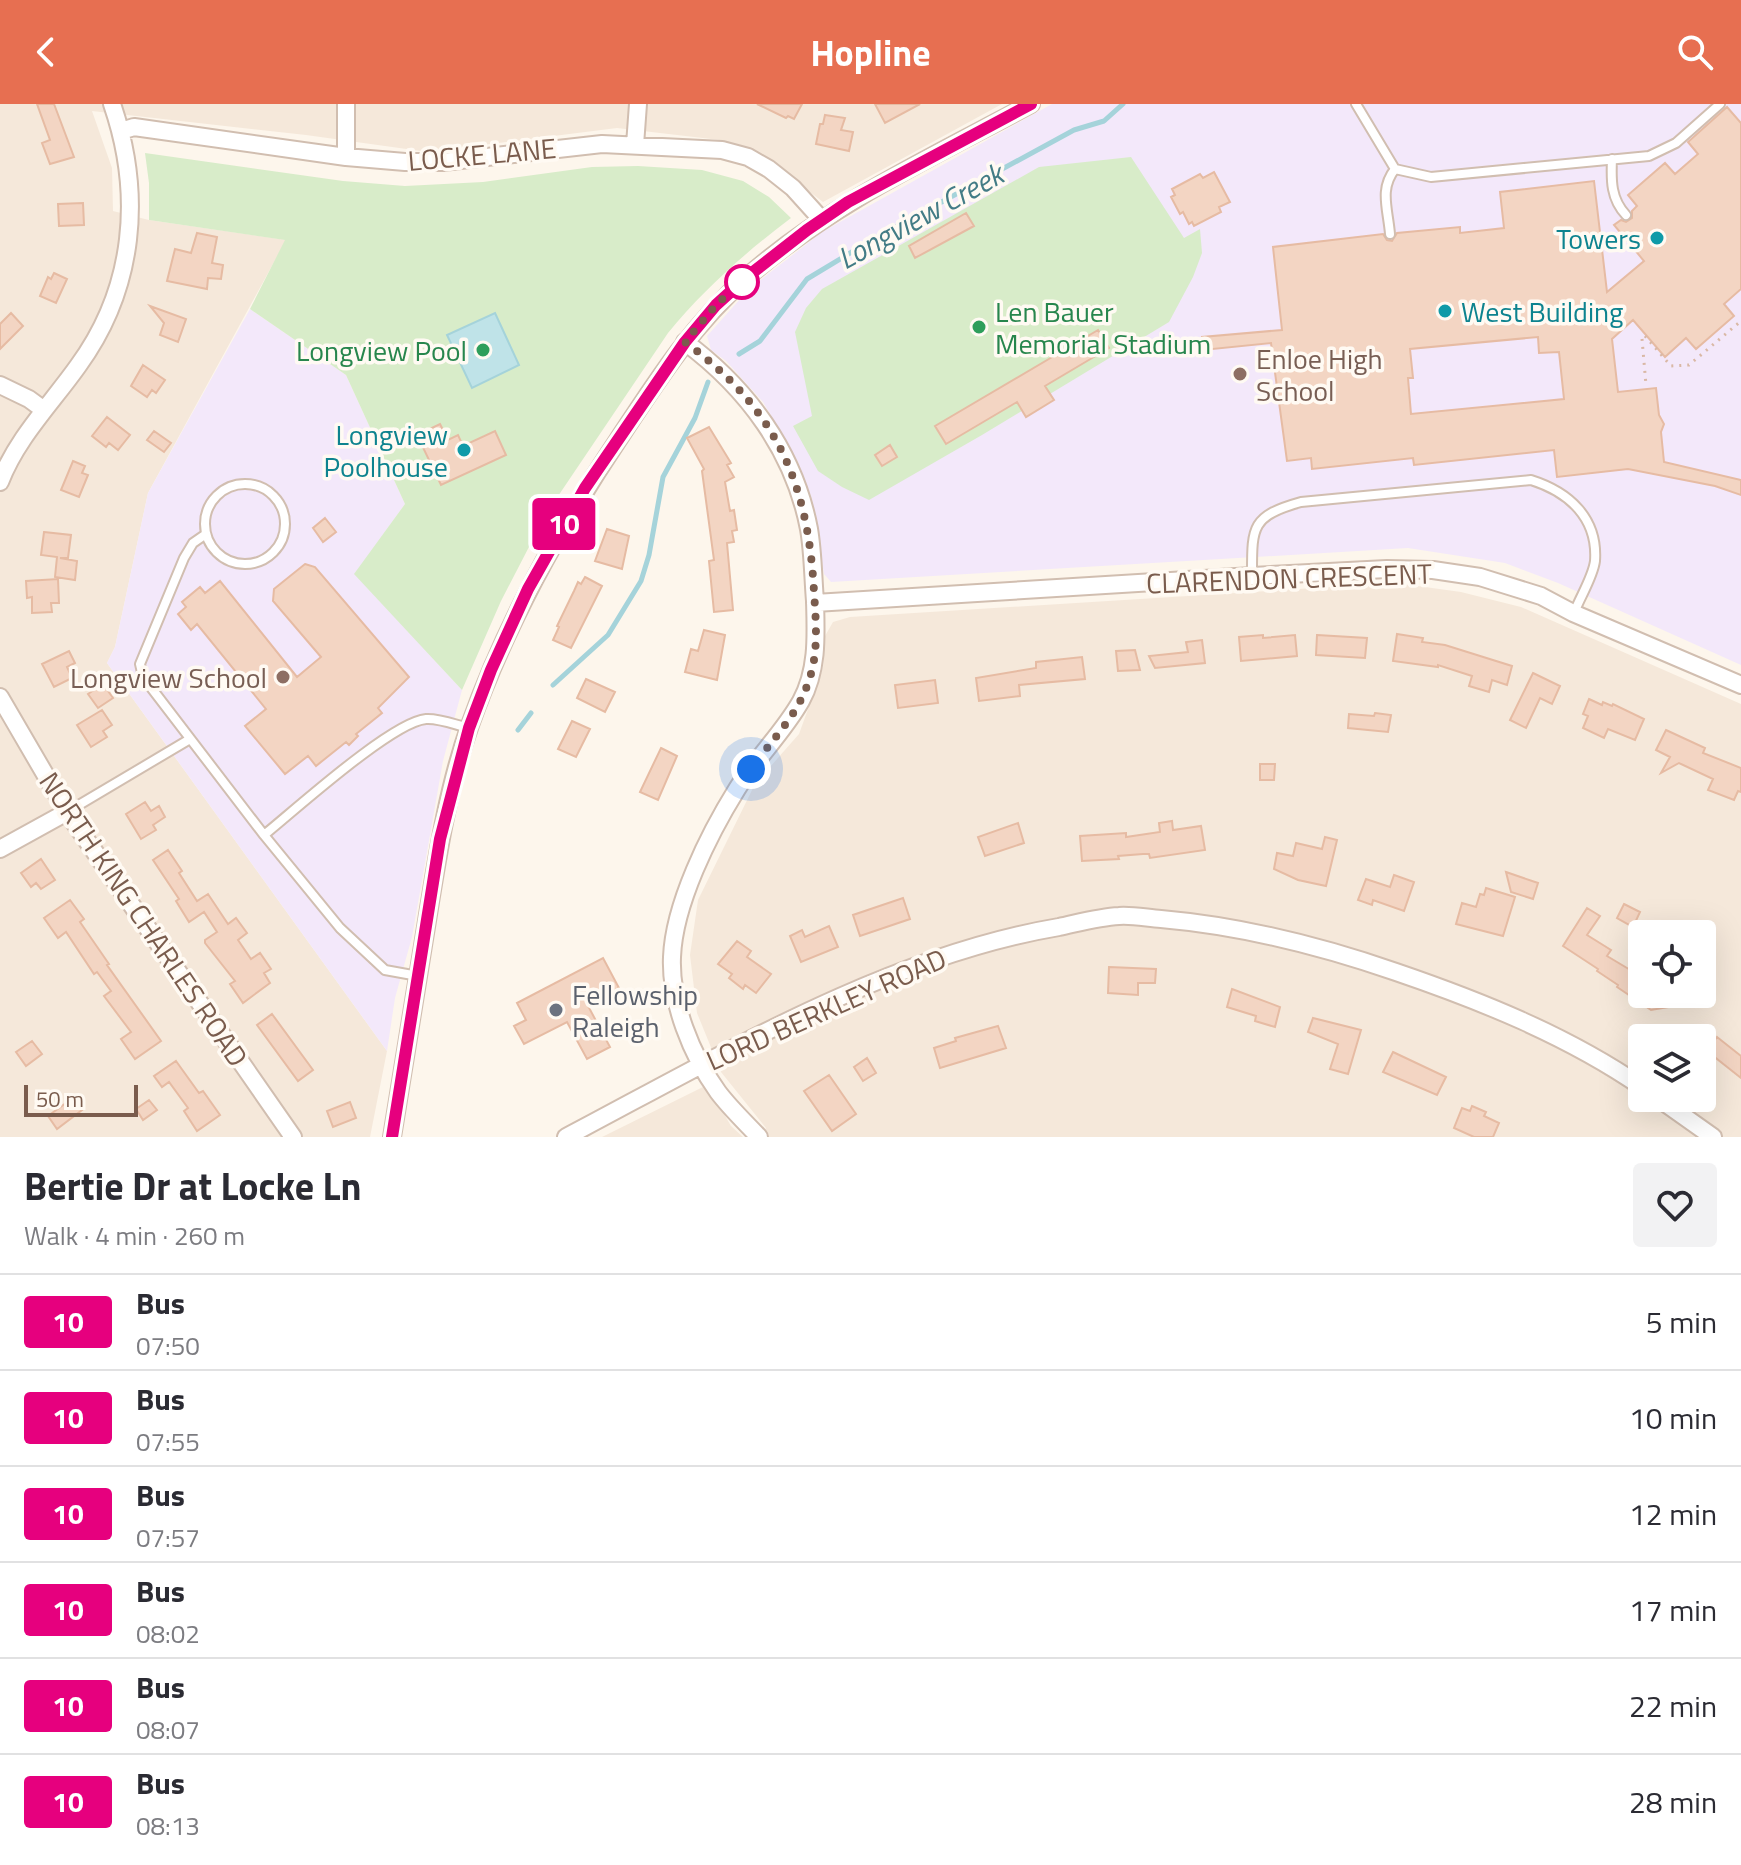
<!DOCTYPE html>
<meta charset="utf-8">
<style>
body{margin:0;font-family:"Titillium Web",sans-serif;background:#f2f2f3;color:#2b2b33;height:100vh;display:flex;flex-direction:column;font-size:30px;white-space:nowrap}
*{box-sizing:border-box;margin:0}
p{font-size:26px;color:#7c7c81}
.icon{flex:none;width:44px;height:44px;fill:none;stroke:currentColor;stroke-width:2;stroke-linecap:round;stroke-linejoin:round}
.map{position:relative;height:1033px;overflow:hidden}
.details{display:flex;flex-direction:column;background:#fff;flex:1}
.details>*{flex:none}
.badge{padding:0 16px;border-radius:6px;font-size:28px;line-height:52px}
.tools{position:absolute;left:1628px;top:816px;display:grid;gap:16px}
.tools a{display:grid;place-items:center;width:88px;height:88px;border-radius:8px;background:#fff;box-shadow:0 8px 32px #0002;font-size:40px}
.scale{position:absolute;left:24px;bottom:20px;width:114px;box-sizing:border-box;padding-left:8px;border:4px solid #7a5c4d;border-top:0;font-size:22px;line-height:28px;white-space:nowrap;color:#7a5c4d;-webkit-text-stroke:6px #fffaf3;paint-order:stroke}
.you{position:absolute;width:40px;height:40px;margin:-20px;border:6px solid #fff;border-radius:50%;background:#1a73e8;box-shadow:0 0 0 12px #1a73e833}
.map>.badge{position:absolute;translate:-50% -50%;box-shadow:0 0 0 4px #fff}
.round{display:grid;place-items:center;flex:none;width:84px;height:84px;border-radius:8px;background:#f2f2f3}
.head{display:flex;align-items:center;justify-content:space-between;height:136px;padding:0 24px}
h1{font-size:38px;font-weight:700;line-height:60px}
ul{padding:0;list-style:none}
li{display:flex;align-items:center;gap:24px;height:96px;padding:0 24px;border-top:2px solid #e1e1e2}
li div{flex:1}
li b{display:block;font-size:30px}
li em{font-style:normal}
li .badge{min-width:88px;font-weight:700;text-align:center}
header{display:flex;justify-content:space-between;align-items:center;height:104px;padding:0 24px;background:#e76f51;color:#fff;font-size:36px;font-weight:700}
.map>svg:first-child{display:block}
</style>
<header><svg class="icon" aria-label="back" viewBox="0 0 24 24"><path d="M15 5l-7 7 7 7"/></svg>Hopline<svg class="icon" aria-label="search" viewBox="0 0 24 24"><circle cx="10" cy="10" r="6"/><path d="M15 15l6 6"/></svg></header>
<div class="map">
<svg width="1741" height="1033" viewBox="0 0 1741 1033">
<rect width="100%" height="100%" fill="#fdf6ec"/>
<path fill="#f5e8da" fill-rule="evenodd" d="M 0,0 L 1002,0 L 823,98 L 757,47 L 720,36 L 617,24 L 428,48 L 306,31 L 92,7 L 112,64 L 113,107 L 149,116 L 286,136 L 148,389 L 115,543 L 107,559 L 387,947 L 370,1033 L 0,1033 Z
M 1396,479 L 1461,488 L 1521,503 L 1741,600 L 1741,1033 L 759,1033 L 766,1024 L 721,968 L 697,909 L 690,851 L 698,796 L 755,680 L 799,630 L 823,564 L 825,532 L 833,518 L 850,513 ZM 1642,830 L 1702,830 L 1702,890 L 1642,890 ZM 1642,934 L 1702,934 L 1702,994 L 1642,994 Z
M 707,981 L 731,1022 L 743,1033 L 602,1033 Z"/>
<path fill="#f3e8fa" d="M 1052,0 L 1741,0 L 1741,561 L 1558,479 L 1505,459 L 1408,444 L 831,478 L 824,470 L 812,395 L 798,358 L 763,298 L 726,257 L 711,246 L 707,232 L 749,185 L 822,128 Z
M 250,205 L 346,271 L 405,400 L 355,470 L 462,586 L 443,657 L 412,833 L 395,894 L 387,947 L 107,559 L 115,543 L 148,389 Z"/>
<path fill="#d8ecc9" d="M 145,49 L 343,77 L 405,82 L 483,78 L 592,63 L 638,62 L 702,66 L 743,77 L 769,93 L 791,114 C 746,148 704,185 668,229 L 546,410 L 501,497 L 462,586 L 354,470 L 405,400 L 346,271 L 250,205 L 285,136 L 149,116 L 149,79 Z
M 1131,53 L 1184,134 L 1200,125 L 1202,149 L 1193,173 L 1169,218 L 982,331 L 869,396 L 842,383 L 818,367 L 793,322 L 812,312 L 795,228 L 806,204 L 822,185 L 1039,63 Z"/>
<path fill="#bfe3e8" stroke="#a5d3da" stroke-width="2" d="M 495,209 L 519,261 L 472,284 L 447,231 Z"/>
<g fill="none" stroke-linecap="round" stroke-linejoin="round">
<path stroke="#a5d3da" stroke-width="5" d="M 739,250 L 760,237 L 807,175 L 870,137 L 1074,26 L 1104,17 L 1123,0
M 553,581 L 608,531 L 641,477 L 649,451 L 663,373 L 695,314 L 708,278
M 518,626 L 531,609"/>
</g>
<path fill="#f3d5c3" stroke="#e6bba3" stroke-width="2" fill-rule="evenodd" d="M 37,0 L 54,0 L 74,53 L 50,60 L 42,39 L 50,36 Z
M 757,0 L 802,0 L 794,15 L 788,12 L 786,14 Z
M 875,0 L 920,0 L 885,19 Z
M 1727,3 L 1741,19 L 1741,185 L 1724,200 L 1734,212 L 1696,245 L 1686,234 L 1665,253 L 1633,216 L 1612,235 L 1618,288 L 1656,284 L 1659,311 L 1664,320 L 1661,328 L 1664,358 L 1741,376 L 1741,391 L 1715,382 L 1628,365 L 1557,373 L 1554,346 L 1414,361 L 1413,354 L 1312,365 L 1311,354 L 1287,357 L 1271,239 L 1203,246 L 1202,233 L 1282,226 L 1273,143 L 1383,130 L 1387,136 L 1392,137 L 1397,129 L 1460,123 L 1460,129 L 1504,124 L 1500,88 L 1594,77 L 1607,188 L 1644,157 L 1614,121 L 1621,116 L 1626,118 L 1632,114 L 1632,107 L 1637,102 L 1628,91 L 1665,59 L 1675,70 L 1698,50 L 1688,38 ZM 1538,233 L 1539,249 L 1559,248 L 1564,295 L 1411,310 L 1408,274 L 1413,274 L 1410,245 Z
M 825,11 L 845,14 L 841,26 L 853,28 L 849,47 L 816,40 L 820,20 L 823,20 Z
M 1214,68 L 1230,98 L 1219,103 L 1221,108 L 1194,122 L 1192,118 L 1189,120 L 1183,108 L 1180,110 L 1171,93 L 1175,91 L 1172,85 L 1200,70 L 1203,74 Z
M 83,99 L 84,121 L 59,122 L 58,100 Z
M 966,109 L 974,122 L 915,154 L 909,142 Z
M 197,129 L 217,133 L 212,159 L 223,161 L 221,175 L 208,174 L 207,185 L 167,177 L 175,145 L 191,149 Z
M 54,169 L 67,175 L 56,199 L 40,192 L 48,173 L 51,175 Z
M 150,202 L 186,215 L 178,238 L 160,231 L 164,219 Z
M 11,209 L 23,222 L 0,245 L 0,220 Z
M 1098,226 L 1109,244 L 1045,282 L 1054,296 L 1026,313 L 1017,298 L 946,340 L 935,322 Z
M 143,261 L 165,276 L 156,289 L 152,286 L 147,293 L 131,282 Z
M 107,313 L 130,331 L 118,346 L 109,339 L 106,343 L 92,332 Z
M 440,320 L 448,336 L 458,331 L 463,342 L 495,327 L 506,351 L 441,381 L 417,331 Z
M 709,323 L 731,359 L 727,361 L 734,373 L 725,378 L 730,407 L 734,406 L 737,426 L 732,427 L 734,438 L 727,439 L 733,506 L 714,508 L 709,457 L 714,456 L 702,367 L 704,365 L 687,334 Z
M 154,327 L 171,339 L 164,348 L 147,336 Z
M 890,341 L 897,353 L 882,362 L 875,351 Z
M 73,357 L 85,362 L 82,369 L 88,371 L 79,393 L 61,386 Z
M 325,414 L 336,428 L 323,438 L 313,424 Z
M 607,425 L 629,432 L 622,465 L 595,457 Z
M 44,428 L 71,431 L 68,454 L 60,454 L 77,457 L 75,476 L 55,473 L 57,453 L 41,451 Z
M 305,460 L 315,463 L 409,573 L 378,604 L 382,609 L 356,630 L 358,632 L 349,641 L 346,638 L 316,662 L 308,652 L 285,670 L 245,622 L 266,605 L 197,520 L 191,526 L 178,510 L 186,503 L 182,498 L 200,483 L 205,489 L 220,477 L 297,573 L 321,553 L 273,497 L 274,485 Z
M 585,473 L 602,482 L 571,544 L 553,536 L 559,523 L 557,522 L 574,487 L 578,478 L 581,480 Z
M 58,475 L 59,499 L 51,499 L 52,508 L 32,509 L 32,493 L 27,494 L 26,477 Z
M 704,526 L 725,531 L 717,576 L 685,568 L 691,545 L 698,547 Z
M 1397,530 L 1423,534 L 1422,538 L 1445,541 L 1512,562 L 1507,581 L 1492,576 L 1489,588 L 1469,582 L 1472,572 L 1438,561 L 1438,563 L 1393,557 Z
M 1263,531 L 1263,534 L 1295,531 L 1297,552 L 1241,557 L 1239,533 Z
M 1317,531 L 1367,534 L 1365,554 L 1316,551 Z
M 1202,536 L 1205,559 L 1155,564 L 1149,552 L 1188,548 L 1186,538 Z
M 1135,546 L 1140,566 L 1118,567 L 1116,547 Z
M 69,547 L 75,559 L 67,563 L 72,574 L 54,583 L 42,560 Z
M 1082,553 L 1085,575 L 1019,581 L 1020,592 L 979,597 L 976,574 L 1036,564 L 1036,558 Z
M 1533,569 L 1560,582 L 1552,600 L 1540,594 L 1526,624 L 1510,616 Z
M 586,575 L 615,588 L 605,608 L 577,594 Z
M 935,576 L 938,599 L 898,604 L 895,581 Z
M 103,580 L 113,594 L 98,604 L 88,590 Z
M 1589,595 L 1602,601 L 1603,598 L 1612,602 L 1613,600 L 1644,615 L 1635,636 L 1608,625 L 1604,634 L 1583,624 L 1588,612 L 1583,610 Z
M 102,606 L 112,621 L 103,627 L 107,633 L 91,643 L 77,621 Z
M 1375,609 L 1391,611 L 1388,628 L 1348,624 L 1349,610 L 1374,612 Z
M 572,617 L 590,625 L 576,653 L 558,645 Z
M 1666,626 L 1705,644 L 1703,649 L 1741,664 L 1741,688 L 1738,687 L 1734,696 L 1708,686 L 1713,675 L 1679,659 L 1661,669 L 1670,653 L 1656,646 Z
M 661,644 L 677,652 L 658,696 L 640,688 Z
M 1260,660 L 1275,660 L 1274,676 L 1260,676 Z
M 145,698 L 151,707 L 159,702 L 165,713 L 153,721 L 156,726 L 141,735 L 126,710 Z
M 1172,717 L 1173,726 L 1201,722 L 1205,746 L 1150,754 L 1149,750 L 1143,750 L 1118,752 L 1119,755 L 1082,757 L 1080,732 L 1126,729 L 1126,733 L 1160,728 L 1159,719 Z
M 1018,719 L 1024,739 L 985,752 L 978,733 Z
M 1325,733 L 1337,736 L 1326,782 L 1298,776 L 1274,765 L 1277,749 L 1293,752 L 1296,739 L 1322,745 Z
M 168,746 L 182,767 L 179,769 L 197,797 L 208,790 L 228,820 L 236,814 L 247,829 L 238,836 L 251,855 L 260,849 L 271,865 L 264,869 L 270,879 L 243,899 L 230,880 L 235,877 L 205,839 L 205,836 L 217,828 L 204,808 L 189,818 L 176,797 L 179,795 L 153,756 Z
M 41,755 L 55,776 L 41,785 L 36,779 L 31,783 L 21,769 Z
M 1506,768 L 1538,779 L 1533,795 L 1511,788 Z
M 1394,771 L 1414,778 L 1404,807 L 1373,796 L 1372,801 L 1358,796 L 1366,775 L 1390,783 Z
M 1486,784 L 1515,793 L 1503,832 L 1456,820 L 1462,799 L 1476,803 L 1480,790 L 1484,791 Z
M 903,794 L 910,815 L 860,832 L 853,811 Z
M 70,796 L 84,815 L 80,818 L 109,860 L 107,861 L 161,937 L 135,955 L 121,935 L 131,928 L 104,892 L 111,887 L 97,868 L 94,870 L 66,828 L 58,834 L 44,814 Z
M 1624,800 L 1640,808 L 1633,823 L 1617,814 Z
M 1587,804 L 1600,812 L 1587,831 L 1611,846 L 1607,852 L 1642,873 L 1642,890 L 1666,890 L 1669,903 L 1651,906 L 1617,883 L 1618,881 L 1597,867 L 1598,865 L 1563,842 Z
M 829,822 L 838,843 L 801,858 L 790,832 L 802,826 L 805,833 Z
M 737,837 L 751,847 L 747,853 L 771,870 L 756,889 L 745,881 L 743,885 L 729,874 L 732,870 L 718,860 Z
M 603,854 L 619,884 L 587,900 L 610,943 L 587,955 L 567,918 L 524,940 L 514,922 L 526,916 L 517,899 Z
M 1109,863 L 1156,865 L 1155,879 L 1138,879 L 1138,891 L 1108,889 Z
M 1232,885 L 1280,903 L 1275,923 L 1255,917 L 1256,912 L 1227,903 Z
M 272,910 L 313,966 L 298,977 L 257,921 Z
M 1313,914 L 1361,926 L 1348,970 L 1330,965 L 1338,940 L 1308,928 Z
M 998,922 L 1006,944 L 940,964 L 934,944 L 956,937 L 955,934 Z
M 1717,933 L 1741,952 L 1741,974 L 1707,947 Z
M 32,937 L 42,950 L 26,962 L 16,948 Z
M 1393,948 L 1446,973 L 1437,991 L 1383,968 Z
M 867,954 L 876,969 L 863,977 L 854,963 Z
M 176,957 L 199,989 L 203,987 L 220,1011 L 197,1027 L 184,1007 L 188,1004 L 169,978 L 162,983 L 154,972 Z
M 829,971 L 856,1010 L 832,1027 L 804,987 Z
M 73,994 L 82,1006 L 57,1025 L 48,1012 Z
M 149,996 L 157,1006 L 143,1016 L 136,1005 Z
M 350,998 L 356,1014 L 333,1023 L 327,1007 Z
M 1472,1002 L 1486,1008 L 1484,1012 L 1499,1019 L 1493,1033 L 1474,1033 L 1454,1024 L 1462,1004 L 1470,1007 Z"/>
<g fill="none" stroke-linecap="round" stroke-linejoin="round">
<defs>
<path id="service" d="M 1356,0 L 1395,65 L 1431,73 L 1649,52 L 1676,39 L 1720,0
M 1612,55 C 1611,77 1611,95 1626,111
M 1390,130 C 1388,105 1379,85 1395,65
M205 420a40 40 0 1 1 80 0a40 40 0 1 1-80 0Z
M 206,430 L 193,439 L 184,454 L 140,560 L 143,573 L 264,731
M 1252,471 C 1252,423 1251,412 1301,398 L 1531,376 C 1569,388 1598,414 1595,457 C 1593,473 1580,493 1574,509
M 67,708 L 190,635
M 418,872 L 385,866 L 340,824 L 264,731 C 295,706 392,618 426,615 C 439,614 456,621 469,624"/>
<path id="minor" d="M 346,0 L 346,53
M 121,27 L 134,23 L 346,53 L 405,58 L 443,58 L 602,40 L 722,46 L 748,53 L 769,65 L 793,84 L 821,115
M 635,41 L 638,0
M 685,238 C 747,284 794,347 809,425 C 813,448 813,473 815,497 C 816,531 818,566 801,597 C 783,629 756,654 737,685 C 709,730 674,800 672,853 C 670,898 692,952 718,988 C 730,1004 745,1018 759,1033
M 0,281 L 29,295 L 44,306
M 0,378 C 17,334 51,300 78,262 C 135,184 143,90 112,0
M 815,499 L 1252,472 L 1387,465 L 1433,466 L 1480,473 L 1541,492 L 1573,509 L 1741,581
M 0,593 L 67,708 L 293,1033
M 0,745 L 67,708
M 1658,994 L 1713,1033
M 392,1033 C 404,963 415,893 426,823 C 437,755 447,686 470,621 C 506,519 558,426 618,336 C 656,278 693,220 746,174 C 830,100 932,53 1031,0
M 566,1033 C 720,952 887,852 1059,823 C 1078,819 1099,813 1119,812 C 1132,811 1147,814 1161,815 C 1241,822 1321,842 1396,868 C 1481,897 1568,932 1642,983"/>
</defs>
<use href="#service" stroke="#d1beb0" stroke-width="12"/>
<use href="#minor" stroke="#d1beb0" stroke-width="20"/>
<path stroke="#d9b8a5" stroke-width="3" stroke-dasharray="2 6" stroke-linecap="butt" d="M 1645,232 L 1671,262 L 1689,261 L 1741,217
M 1642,235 L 1646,281"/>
<use href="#service" stroke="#fff" stroke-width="8"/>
<use href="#minor" stroke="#fff" stroke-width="16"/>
</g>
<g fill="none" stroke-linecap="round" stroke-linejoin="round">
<defs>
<path id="line" d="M 392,1033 L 440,735 L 469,624 L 491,566 L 528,485 L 585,384 L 685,238 L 716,201 L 748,172 L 807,126 L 848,98 L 1031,0"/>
</defs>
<use href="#line" stroke="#fff" stroke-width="18"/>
<use href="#line" stroke="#e6007e" stroke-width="12"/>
<path stroke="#7a5c4d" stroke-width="8" stroke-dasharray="0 14.4" d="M 742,178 L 748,172 L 716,201 L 685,238 C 776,305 808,377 814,488 C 816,518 819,550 808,579 C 797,612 771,637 751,665"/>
</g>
<g fill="#0f9aa8" stroke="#fffaf3" stroke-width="3">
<circle cx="1657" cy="134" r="8"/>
<circle cx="1445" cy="207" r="8"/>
<circle cx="464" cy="346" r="8"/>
</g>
<circle fill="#fff" stroke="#e6007e" stroke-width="4" cx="742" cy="178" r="16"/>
<g fill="#2e9e5b" stroke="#fffaf3" stroke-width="3">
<circle cx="979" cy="223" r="8"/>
<circle cx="483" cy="246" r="8"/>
</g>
<g fill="#8d6e63" stroke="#fffaf3" stroke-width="3">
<circle cx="1240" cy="270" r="8"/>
<circle cx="283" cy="573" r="8"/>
</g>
<circle fill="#6b7280" stroke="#fffaf3" stroke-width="3" cx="556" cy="906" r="8"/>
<g text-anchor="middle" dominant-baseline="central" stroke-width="7" stroke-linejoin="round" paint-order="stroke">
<g font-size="28" fill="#7a5c4d" stroke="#fffaf3">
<text transform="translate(482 50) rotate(-5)">LOCKE LANE</text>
<text transform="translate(1289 474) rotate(-2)">CLARENDON CRESCENT</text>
<text transform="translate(144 815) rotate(56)">NORTH KING CHARLES ROAD</text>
<text transform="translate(826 905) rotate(-24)">LORD BERKLEY ROAD</text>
</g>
<g font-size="28" fill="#0d838f" stroke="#fffaf3" text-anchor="end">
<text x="1641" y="134">Towers</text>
<text x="1461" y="207" text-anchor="start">West Building</text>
<text x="448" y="330">Longview<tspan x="448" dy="32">Poolhouse</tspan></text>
</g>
<g font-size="28" fill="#27864d" stroke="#fffaf3" text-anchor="start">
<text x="995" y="207">Len Bauer<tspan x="995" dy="32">Memorial Stadium</tspan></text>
<text x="467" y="246" text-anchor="end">Longview Pool</text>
</g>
<g font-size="28" fill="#785e54" stroke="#fffaf3" text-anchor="start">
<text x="1256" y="254">Enloe High<tspan x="1256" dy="32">School</tspan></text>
<text x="267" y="573" text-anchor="end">Longview School</text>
</g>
<g font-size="28" fill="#5b616d" stroke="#fffaf3" text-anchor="start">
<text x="572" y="890">Fellowship<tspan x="572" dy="32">Raleigh</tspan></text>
</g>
<g font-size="30" font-style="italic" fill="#437c86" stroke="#fffaf3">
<text transform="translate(920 112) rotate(-29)">Longview Creek</text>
</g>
</g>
</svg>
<div class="tools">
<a><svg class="icon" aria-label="locate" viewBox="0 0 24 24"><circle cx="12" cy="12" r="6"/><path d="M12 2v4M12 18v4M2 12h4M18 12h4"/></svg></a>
<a><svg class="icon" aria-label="layers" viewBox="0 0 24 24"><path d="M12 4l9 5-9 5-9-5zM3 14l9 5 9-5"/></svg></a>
</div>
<div class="scale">50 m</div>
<div class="you" style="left:751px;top:665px"></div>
<b class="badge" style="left:564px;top:420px;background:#e6007e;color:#fff">10</b>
</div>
<section class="details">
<div class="head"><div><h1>Bertie Dr at Locke Ln</h1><p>Walk · 4 min · 260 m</p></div><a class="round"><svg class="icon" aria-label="heart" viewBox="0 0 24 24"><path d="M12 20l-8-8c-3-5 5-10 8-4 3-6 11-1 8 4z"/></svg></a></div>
<ul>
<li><span class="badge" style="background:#e6007e;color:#fff">10</span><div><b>Bus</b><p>07:50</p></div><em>5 min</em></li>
<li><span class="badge" style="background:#e6007e;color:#fff">10</span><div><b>Bus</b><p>07:55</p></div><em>10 min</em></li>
<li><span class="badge" style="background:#e6007e;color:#fff">10</span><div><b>Bus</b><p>07:57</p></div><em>12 min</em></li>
<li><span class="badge" style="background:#e6007e;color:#fff">10</span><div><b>Bus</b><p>08:02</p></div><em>17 min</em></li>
<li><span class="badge" style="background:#e6007e;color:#fff">10</span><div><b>Bus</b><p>08:07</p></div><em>22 min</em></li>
<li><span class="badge" style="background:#e6007e;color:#fff">10</span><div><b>Bus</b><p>08:13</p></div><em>28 min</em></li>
</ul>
</section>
